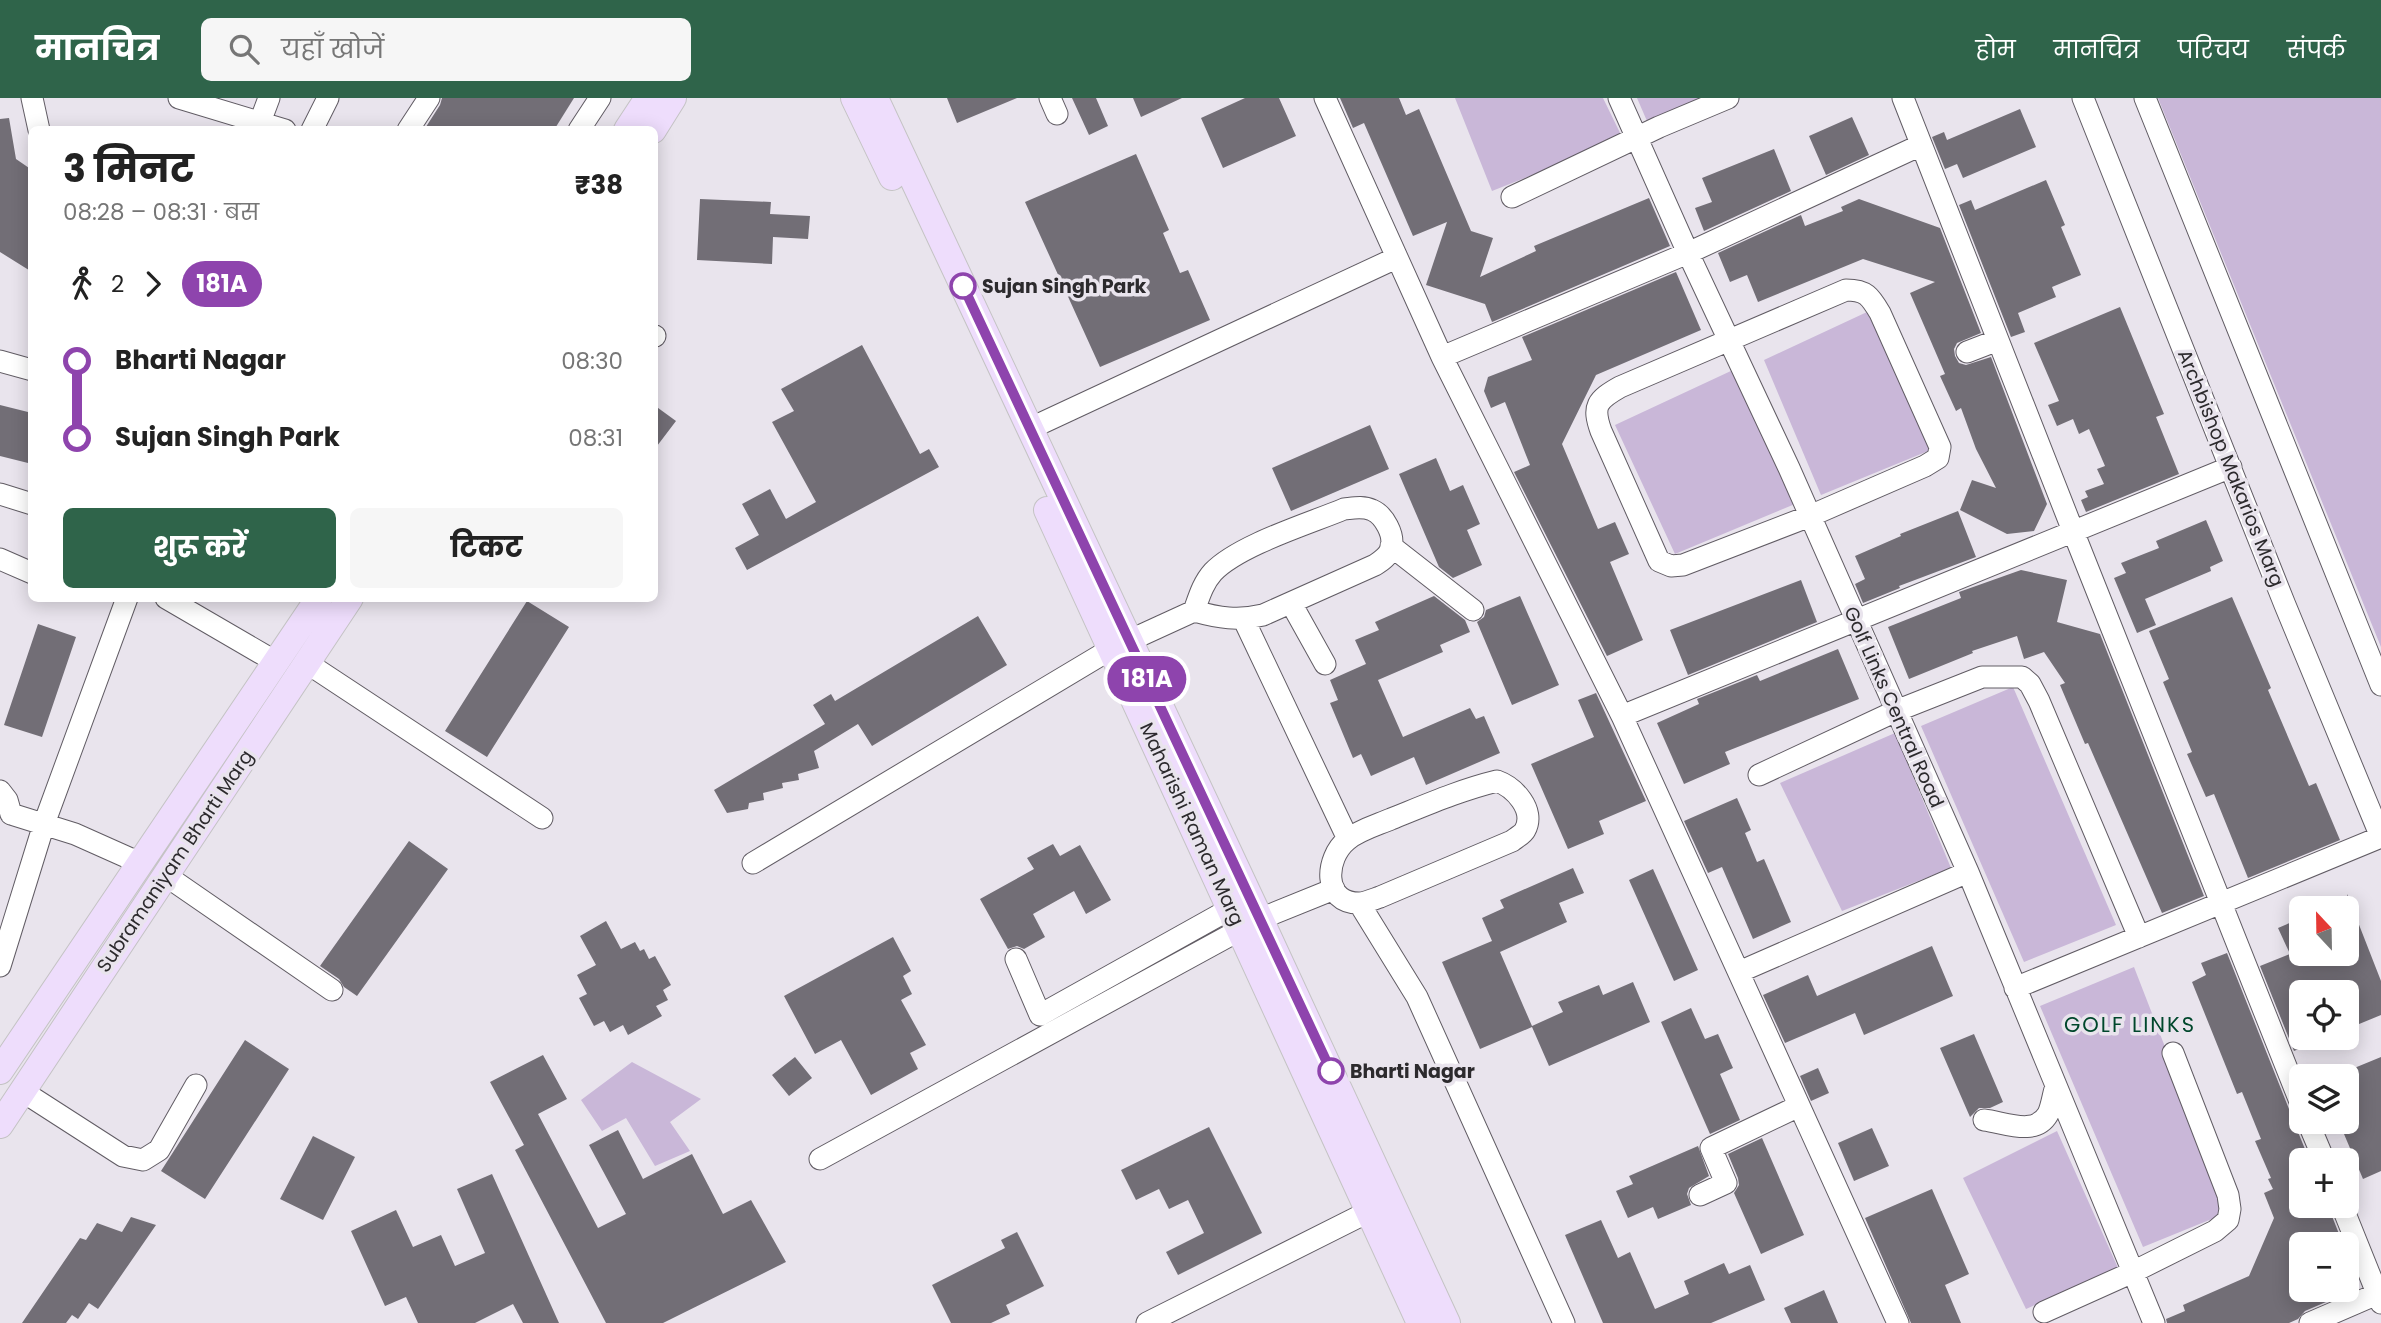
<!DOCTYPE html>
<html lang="hi">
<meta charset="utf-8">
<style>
body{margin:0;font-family:Poppins,"Noto Sans Devanagari",sans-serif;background:#f6f6f6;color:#222;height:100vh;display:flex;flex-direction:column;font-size:26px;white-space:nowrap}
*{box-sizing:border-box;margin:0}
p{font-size:23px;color:#767676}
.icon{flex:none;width:38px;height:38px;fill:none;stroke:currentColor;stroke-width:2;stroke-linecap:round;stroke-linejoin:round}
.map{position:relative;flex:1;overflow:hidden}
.drawer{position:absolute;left:28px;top:28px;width:630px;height:476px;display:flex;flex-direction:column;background:#fff;border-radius:10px;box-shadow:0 4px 18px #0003}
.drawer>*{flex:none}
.badge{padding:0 14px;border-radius:23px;font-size:24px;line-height:46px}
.needle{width:46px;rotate:338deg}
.buttons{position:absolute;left:2289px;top:798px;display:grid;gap:14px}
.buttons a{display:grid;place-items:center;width:70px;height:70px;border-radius:10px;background:#fff;box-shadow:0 4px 18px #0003;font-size:35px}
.map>.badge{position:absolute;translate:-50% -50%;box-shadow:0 0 0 4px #fff}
.legs{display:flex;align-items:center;gap:10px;height:77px;padding:0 35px;font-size:23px}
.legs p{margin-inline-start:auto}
.overview{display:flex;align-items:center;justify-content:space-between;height:119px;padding:0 35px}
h1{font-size:38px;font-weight:700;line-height:52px}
.cta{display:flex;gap:14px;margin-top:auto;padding:14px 35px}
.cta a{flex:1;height:80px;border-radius:10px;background:#2f644a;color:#fff;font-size:28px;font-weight:700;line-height:80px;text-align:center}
.cta a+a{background:#f6f6f6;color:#222}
ul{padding:0 35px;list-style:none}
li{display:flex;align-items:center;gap:24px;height:77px;font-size:26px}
li i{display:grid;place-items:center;width:10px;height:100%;margin:0 9px;background:currentColor}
li i::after{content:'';width:18px;height:18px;margin:-9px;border:5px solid;border-radius:50%;background:#fff}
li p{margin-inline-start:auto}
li:first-child i{background:linear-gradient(#0000 50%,currentColor 0)}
li:last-child i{background:linear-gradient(currentColor 50%,#0000 0)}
header{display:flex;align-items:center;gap:42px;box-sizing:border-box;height:98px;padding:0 35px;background:#2f644a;color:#fff}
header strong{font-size:33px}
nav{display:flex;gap:38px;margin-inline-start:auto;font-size:24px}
.search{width:490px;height:63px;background:#f6f6f6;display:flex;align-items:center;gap:18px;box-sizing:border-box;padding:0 24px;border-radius:10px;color:#767676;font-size:26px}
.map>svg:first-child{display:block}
</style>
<header>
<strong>मानचित्र</strong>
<div class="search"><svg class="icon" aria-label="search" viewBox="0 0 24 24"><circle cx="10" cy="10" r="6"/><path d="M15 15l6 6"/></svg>यहाँ खोजें</div>
<nav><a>होम</a><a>मानचित्र</a><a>परिचय</a><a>संपर्क</a></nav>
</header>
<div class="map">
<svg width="2381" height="1225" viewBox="0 0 2381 1225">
<rect width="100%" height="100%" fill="#e9e4ed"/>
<path fill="#c9b7d8" d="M 1455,0 L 1603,0 L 1623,41 L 1492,93 Z
M 1637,0 L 1719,0 L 1650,30 Z
M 2158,0 L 2381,0 L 2381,549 Z
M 1867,214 L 1933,351 L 1821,397 L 1764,262 Z
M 1733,272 L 1795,406 L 1675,456 L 1615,327 Z
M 2013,589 L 2116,827 L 2024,864 L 1921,628 Z
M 1895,635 L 1951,770 L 1842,813 L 1780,685 Z
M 2134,869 L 2229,1114 L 2143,1149 L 2040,908 Z
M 632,964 L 701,1001 L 670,1024 L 690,1053 L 655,1068 L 626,1020 L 602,1033 L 581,1002 Z
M 2057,1033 L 2118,1170 L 2026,1211 L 1963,1080 Z"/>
<path fill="#726e76" d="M 442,0 L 574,0 L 554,32 L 424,32 L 440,7 Z
M 947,0 L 1017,0 L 957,25 Z
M 1072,0 L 1096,0 L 1108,28 L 1089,37 Z
M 1133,0 L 1182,0 L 1141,19 Z
M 1245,0 L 1279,0 L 1296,38 L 1223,70 L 1201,20 Z
M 1340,0 L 1399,0 L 1406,17 L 1419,11 L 1471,133 L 1493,140 L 1480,179 L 1536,153 L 1534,148 L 1649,100 L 1670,148 L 1492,224 L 1485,206 L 1426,187 L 1447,124 L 1413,138 L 1364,25 L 1353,30 Z
M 2020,11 L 2036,49 L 1963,80 L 1957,66 L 1945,71 L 1932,39 L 1944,34 L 1947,42 Z
M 1852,19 L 1869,57 L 1826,77 L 1809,38 Z
M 9,20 L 16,61 L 32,72 L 32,174 L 0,154 L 0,21 Z
M 1774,51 L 1791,93 L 1704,133 L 1695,110 L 1712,104 L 1702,80 Z
M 1136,56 L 1169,132 L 1163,135 L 1180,175 L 1188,172 L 1210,222 L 1100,269 L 1025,104 Z
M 2046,82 L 2065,127 L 2061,129 L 2081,177 L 2052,189 L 2056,199 L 2018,215 L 2025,234 L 2011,239 L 1959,107 L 1971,102 L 1975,112 Z
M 700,101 L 771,104 L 770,116 L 810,118 L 808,141 L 773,139 L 772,166 L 697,162 Z
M 1859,101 L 1940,130 L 1981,235 L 1957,245 L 1954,251 L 1955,258 L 1959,265 L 1966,267 L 1991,259 L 2047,406 L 2034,433 L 2007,436 L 1960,412 L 1972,382 L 1996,390 L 1976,351 L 1961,310 L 1956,313 L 1940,278 L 1945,276 L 1910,195 L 1935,184 L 1863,161 L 1758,204 L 1747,177 L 1730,184 L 1718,155 L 1801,117 L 1805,128 L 1843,113 L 1841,109 Z
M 1676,174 L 1701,232 L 1596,277 L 1562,346 L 1598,431 L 1615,424 L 1629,456 L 1610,464 L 1643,542 L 1607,558 L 1514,374 L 1530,367 L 1505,304 L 1491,310 L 1484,293 L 1488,279 L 1532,262 L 1522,239 Z
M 2120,209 L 2164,316 L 2156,319 L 2179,376 L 2086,414 L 2081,402 L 2088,399 L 2085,393 L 2104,386 L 2097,371 L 2105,368 L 2089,331 L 2079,336 L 2073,321 L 2057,328 L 2048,307 L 2059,303 L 2034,245 Z
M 862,247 L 920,356 L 929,351 L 939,369 L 747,472 L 735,450 L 759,437 L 742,406 L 770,391 L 786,421 L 816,404 L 772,324 L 794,313 L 781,291 Z
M 0,307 L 32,315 L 32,366 L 0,358 Z
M 654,307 L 676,323 L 654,352 Z
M 1370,327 L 1389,371 L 1291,413 L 1272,370 Z
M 1436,360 L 1450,393 L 1463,387 L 1480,426 L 1467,432 L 1482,467 L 1453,480 L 1439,469 L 1399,376 Z
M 1958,413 L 1976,459 L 1899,488 L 1900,490 L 1863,505 L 1855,486 L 1865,481 L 1855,458 L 1901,438 L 1900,436 Z
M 2206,422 L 2223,463 L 2210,469 L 2211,473 L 2145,501 L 2156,527 L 2137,535 L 2114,480 L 2126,475 L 2121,465 L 2159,450 L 2156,443 Z
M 2021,472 L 2067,482 L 2057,524 L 2100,536 L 2204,798 L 2162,815 L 2088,645 L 2085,646 L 2060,587 L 2065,585 L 2044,554 L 2024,561 L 2017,538 L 1972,553 L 1973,555 L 1909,581 L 1888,529 L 1961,500 L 1959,494 Z
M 1801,482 L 1817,524 L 1688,577 L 1670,532 Z
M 1434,498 L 1465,522 L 1470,534 L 1440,547 L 1443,554 L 1378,582 L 1403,639 L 1470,610 L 1476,621 L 1484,618 L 1500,655 L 1426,687 L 1414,659 L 1371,678 L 1361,656 L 1353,660 L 1330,605 L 1338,602 L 1330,582 L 1366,566 L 1355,542 L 1379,532 L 1375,524 Z
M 1520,498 L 1559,587 L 1512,607 L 1477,524 L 1484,519 L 1486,512 Z
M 2232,499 L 2271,590 L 2268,592 L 2309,688 L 2316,685 L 2340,742 L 2248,780 L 2214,696 L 2206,699 L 2187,656 L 2192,654 L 2163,584 L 2169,581 L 2149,533 Z
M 527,503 L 569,529 L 487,659 L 445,633 Z
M 978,518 L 1007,567 L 872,648 L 858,626 L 814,653 L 819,670 L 798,676 L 799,682 L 782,685 L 783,690 L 763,695 L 764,702 L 749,705 L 748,711 L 727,715 L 714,692 L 825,626 L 813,607 L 831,596 L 835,603 Z
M 38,526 L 76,539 L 42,639 L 4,627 Z
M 1838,551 L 1859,601 L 1725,654 L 1730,666 L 1684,686 L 1657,625 L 1699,606 L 1697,601 L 1757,577 L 1760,583 Z
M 1596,595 L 1646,703 L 1599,723 L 1604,736 L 1568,751 L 1531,666 L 1594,639 L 1578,602 Z
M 1737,700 L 1751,732 L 1745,735 L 1757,764 L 1764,761 L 1791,824 L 1753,841 L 1722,769 L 1708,775 L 1684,723 Z
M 409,743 L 448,771 L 357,898 L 344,889 L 339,881 L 320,868 Z
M 1053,746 L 1060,758 L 1080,747 L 1111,802 L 1086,816 L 1074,793 L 1033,816 L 1045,839 L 1024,851 L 1017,848 L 1008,851 L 980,801 L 1034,771 L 1027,760 Z
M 1573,770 L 1584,795 L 1559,805 L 1567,824 L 1500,854 L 1532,928 L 1563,914 L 1558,904 L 1599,887 L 1603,897 L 1633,884 L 1650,924 L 1549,968 L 1532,929 L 1480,951 L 1442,864 L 1492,843 L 1482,820 L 1504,810 L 1500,802 Z
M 1653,771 L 1698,872 L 1674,883 L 1629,782 Z
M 2347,796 L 2381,883 L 2381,917 L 2347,931 L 2347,894 L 2301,894 L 2301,950 L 2294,953 L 2260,868 L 2290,856 L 2278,830 L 2301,820 L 2301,856 L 2347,856 Z
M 606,823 L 621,851 L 635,844 L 640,853 L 644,851 L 649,861 L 655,858 L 671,887 L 663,892 L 668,902 L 656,908 L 662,918 L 628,937 L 623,927 L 610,934 L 604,923 L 594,928 L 579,900 L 587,896 L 577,877 L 596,867 L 580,838 Z
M 893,839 L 911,873 L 903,878 L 912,896 L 901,902 L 926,947 L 910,955 L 918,971 L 871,997 L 841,942 L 815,956 L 784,898 Z
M 1932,848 L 1953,898 L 1864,937 L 1855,915 L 1785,945 L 1763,897 L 1808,877 L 1817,898 Z
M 2227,855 L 2289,1011 L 2297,1018 L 2296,1029 L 2309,1061 L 2301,1062 L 2301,1064 L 2293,1068 L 2301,1087 L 2301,1108 L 2328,1108 L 2343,1146 L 2301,1146 L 2301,1192 L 2354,1192 L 2305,1213 L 2298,1221 L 2289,1225 L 2167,1225 L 2166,1221 L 2185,1213 L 2183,1207 L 2249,1178 L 2274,1120 L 2264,1095 L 2273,1091 L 2268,1081 L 2271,1080 L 2255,1043 L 2261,1041 L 2242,994 L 2237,996 L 2192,884 L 2206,877 L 2201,865 Z
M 1691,910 L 1705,941 L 1718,936 L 1733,970 L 1720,976 L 1740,1022 L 1710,1036 L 1661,924 Z
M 1974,936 L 2003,1004 L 1990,1010 L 1979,1010 L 1970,1019 L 1940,950 Z
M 245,942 L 289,971 L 205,1101 L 161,1073 Z
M 543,957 L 567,1001 L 538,1016 L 598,1130 L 626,1116 L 589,1047 L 618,1032 L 643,1081 L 692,1056 L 723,1116 L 751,1102 L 786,1164 L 663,1225 L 606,1225 L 515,1052 L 524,1047 L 490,984 Z
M 795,959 L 812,980 L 789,998 L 772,977 Z
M 2381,959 L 2381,1073 L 2363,1081 L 2344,1036 L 2347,1034 L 2347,973 Z
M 1818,970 L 1829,995 L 1811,1003 L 1800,978 Z
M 1209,1029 L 1262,1135 L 1178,1177 L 1166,1154 L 1204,1135 L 1188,1102 L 1169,1111 L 1159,1091 L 1136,1102 L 1121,1072 Z
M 1872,1030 L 1889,1068 L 1854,1083 L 1838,1045 Z
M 313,1038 L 355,1059 L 323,1122 L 280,1101 Z
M 1762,1040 L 1804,1137 L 1761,1156 L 1734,1095 L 1739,1087 L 1738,1080 L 1728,1056 Z
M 1698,1048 L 1709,1078 L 1689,1090 L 1687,1096 L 1691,1107 L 1658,1121 L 1653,1109 L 1628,1120 L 1616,1093 L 1633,1086 L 1629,1078 Z
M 492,1076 L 559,1225 L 523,1225 L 513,1206 L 475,1225 L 418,1225 L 406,1199 L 385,1208 L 351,1133 L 396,1112 L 413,1149 L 441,1137 L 455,1168 L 485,1155 L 457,1091 Z
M 1932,1091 L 1969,1176 L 1945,1187 L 1961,1225 L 1911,1225 L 1865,1120 Z
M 131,1119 L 156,1127 L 98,1211 L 89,1205 L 78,1221 L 72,1217 L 66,1225 L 22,1225 L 80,1140 L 86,1142 L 97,1125 L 122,1134 Z
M 1601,1122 L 1618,1160 L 1630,1154 L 1655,1211 L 1689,1196 L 1684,1183 L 1724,1165 L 1729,1176 L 1750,1167 L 1765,1202 L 1711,1225 L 1603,1225 L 1565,1137 Z
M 1017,1134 L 1044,1188 L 1006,1207 L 1010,1216 L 991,1225 L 951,1225 L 932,1187 L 1005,1150 L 1001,1142 Z
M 1824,1192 L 1838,1225 L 1791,1225 L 1784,1210 Z"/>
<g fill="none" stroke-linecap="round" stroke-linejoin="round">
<defs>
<path id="minor" d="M 32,0 L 39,32
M 179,0 L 285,32
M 1050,0 L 1057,16
M 1325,0 L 1442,259 L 1622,618 L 1898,1225
M 1619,0 L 1688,155 L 1789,370 L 1968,774 L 2154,1225
M 1903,0 L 2073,433 L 2301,1006
M 2083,0 L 2285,507 L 2381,739
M 2145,0 L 2381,587
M 257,32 L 269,0
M 312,32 L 328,0
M 408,32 L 429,0
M 579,32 L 600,0
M 1512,99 L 1659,29 L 1728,0
M 1846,192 C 1866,192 1870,198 1880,215 L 1940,349 L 1938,360 L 1925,368 L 1810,418 L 1683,467 L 1671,468 L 1659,463 L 1601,333 C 1592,308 1597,302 1620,289 Z
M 654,238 L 655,238
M 1967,254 L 1998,242
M 1442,259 L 1688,155 L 1921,47
M 0,263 L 32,272
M 1029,331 L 1396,160
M 0,396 L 32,406
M 1391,448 L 1473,512
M 0,461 L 32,475
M 166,500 L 276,564
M 1291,505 L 1325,566
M 1244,522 L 1348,741
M 307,565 L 542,720
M 1622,618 L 2231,369
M 1759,677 L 1896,613 L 1982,579 L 2022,579 L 2030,586 L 2039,603 L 2139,839
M 1497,683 C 1514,689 1536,712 1525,732 C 1523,736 1516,740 1512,743 L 1380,799 C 1374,801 1365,805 1359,805 C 1322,805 1325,760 1347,742 C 1359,732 1377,727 1391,721 C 1426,707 1460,692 1497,683 Z
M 0,693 L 7,702 L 11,716
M 11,716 L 75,736 L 140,765
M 753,765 L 1111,551 L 1194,513 C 1219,520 1238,523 1263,517 L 1375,467 C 1381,463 1389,458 1391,450 C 1395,437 1384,417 1372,412 C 1363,408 1354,410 1344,411 C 1308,426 1239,447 1213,474 C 1203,485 1199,499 1194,513
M 165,777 L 332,892
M 1359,805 L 1417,899 L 1564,1225
M 1016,861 L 1040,917 L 1230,811
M 0,868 L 44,726 L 127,500
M 1739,874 L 1968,774
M 2015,890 L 2381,739
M 22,993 L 123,1058 L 143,1062 L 159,1052 L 196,987
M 1984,1022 C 2004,1024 2035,1039 2048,1016 C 2052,1008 2053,996 2056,988
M 2308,1024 L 2324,1062
M 820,1061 L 1260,821 L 1334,791
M 1700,1097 L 1726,1085 L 1711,1050 L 1799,1008
M 2342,1108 L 2381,1205
M 2044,1214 L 2133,1174 L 2215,1133 L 2228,1122 L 2230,1111 L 2228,1097 L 2173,955
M 1147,1225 L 1368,1114
M 2310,1225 L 2377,1196"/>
<path id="major" d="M 854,0 L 892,79
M 875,0 L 1260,821 L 1447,1225
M 627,32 L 648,0
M 653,32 L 673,0
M 1047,412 L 1420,1225
M 0,973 L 319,500
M 0,1027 L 350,500"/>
</defs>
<use href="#minor" stroke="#615c64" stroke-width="23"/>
<use href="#major" stroke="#c4c3c4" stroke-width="28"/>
<use href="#minor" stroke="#fff" stroke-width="21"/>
<use href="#major" stroke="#eeddfc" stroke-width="26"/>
</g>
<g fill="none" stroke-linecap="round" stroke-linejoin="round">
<defs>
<path id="line-1" d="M 963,188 L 1331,973"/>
</defs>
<use href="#line-1" stroke="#fff" stroke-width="16"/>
<use href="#line-1" stroke="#8e44ad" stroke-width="10"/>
</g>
<g fill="#fff" stroke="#8e44ad" stroke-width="3.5">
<circle cx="963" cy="188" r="12"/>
<circle cx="1331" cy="973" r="12"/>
</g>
<g text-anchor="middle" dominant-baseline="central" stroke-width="7" stroke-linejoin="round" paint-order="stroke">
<g font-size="19" font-weight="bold" fill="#2c2a2d" stroke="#e9e4ed" text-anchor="start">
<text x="982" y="188">Sujan Singh Park</text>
<text x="1350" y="973">Bharti Nagar</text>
</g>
<g font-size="19" fill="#2c2a2d" stroke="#e9e4ed">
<text transform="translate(2231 370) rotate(68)">Archbishop Makarios Marg</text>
<text transform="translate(1894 609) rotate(66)">Golf Links Central Road</text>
<text transform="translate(1192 726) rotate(65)">Maharishi Raman Marg</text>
<text transform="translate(175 763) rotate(-56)">Subramaniyam Bharti Marg</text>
</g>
<g font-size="21" letter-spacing="2" fill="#00472c" stroke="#e9e4ed">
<text x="2130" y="926">GOLF LINKS</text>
</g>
</g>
</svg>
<div class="buttons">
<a><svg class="needle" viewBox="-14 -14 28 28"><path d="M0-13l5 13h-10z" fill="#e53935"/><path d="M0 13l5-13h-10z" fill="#767676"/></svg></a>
<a><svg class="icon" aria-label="locate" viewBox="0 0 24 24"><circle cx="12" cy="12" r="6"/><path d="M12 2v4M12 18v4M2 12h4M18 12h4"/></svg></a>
<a><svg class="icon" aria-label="layers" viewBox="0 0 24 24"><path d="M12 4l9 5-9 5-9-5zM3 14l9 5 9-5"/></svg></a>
<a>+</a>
<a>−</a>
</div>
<b class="badge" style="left:1147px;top:581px;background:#8e44ad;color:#fff">181A</b>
<section class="drawer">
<div class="overview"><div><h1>3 मिनट</h1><p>08:28 – 08:31 · बस</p></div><b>₹38</b></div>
<div class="legs"><svg class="icon" aria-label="walk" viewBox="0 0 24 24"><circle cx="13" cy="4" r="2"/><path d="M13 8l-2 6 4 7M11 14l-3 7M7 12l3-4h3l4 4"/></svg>2<svg class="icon" aria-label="forward" viewBox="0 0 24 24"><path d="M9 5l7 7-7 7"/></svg><b class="badge" style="background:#8e44ad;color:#fff">181A</b></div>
<ul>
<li><i style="color:#8e44ad"></i><b>Bharti Nagar</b><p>08:30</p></li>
<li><i style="color:#8e44ad"></i><b>Sujan Singh Park</b><p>08:31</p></li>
</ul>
<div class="cta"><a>शुरू करें</a><a>टिकट</a></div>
</section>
</div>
